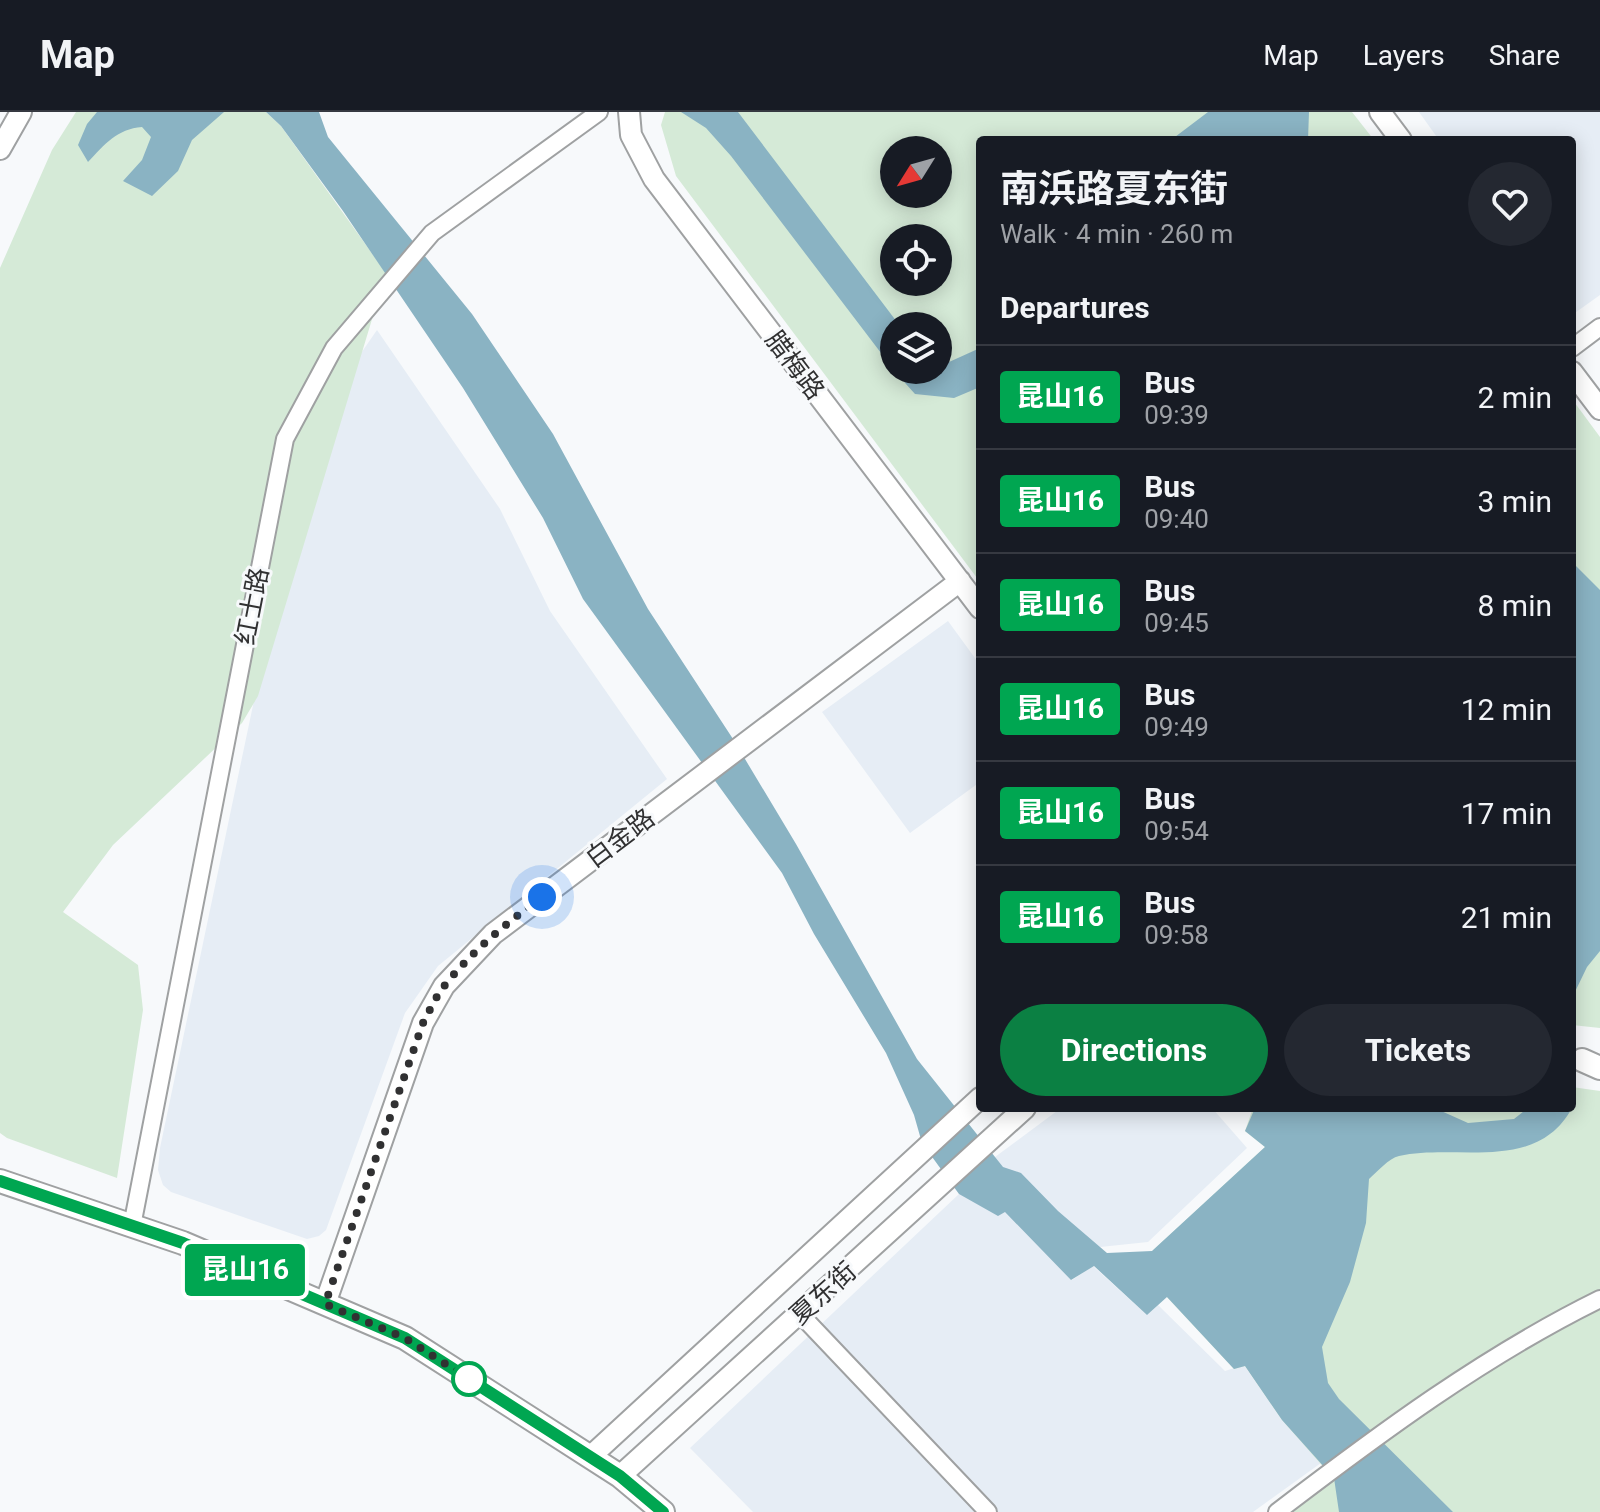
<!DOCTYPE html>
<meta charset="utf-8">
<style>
body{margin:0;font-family:Roboto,"Noto Sans SC",sans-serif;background:#242831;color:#f1f3f6;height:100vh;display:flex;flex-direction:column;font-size:30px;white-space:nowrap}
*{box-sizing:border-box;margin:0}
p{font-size:26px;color:#9ea1a6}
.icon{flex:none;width:44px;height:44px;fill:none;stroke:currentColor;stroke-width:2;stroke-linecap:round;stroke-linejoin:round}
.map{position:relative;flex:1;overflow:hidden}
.sheet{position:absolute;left:976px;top:24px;width:600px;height:976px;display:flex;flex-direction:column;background:#171b24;border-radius:8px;box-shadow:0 4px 20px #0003}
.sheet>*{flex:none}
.badge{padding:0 16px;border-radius:6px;font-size:28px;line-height:52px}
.needle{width:52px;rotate:233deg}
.tools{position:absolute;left:880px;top:24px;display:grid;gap:16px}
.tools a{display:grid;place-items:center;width:72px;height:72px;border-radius:50%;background:#171b24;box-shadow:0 4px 20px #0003;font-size:40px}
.you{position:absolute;width:40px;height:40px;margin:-20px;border:6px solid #fff;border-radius:50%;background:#1a73e8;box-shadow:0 0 0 12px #1a73e833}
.map>.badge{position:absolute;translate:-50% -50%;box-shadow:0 0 0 4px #fff}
h2{padding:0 24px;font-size:30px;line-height:72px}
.round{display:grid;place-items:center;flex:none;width:84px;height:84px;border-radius:42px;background:#242831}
.overview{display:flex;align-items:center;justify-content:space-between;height:136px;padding:0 24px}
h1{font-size:38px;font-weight:700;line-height:60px}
.primary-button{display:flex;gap:16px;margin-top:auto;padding:16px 24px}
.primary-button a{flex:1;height:92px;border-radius:48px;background:#0b8043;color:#fff;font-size:32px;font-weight:700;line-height:92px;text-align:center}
.primary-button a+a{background:#242831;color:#f1f3f6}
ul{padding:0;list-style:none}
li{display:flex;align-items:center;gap:24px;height:104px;padding:0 24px;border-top:2px solid #363941}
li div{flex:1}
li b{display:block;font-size:30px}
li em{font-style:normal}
li .badge{min-width:88px;font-weight:700;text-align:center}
header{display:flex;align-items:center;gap:48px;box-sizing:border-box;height:112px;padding:0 40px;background:#171b24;border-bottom:2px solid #363941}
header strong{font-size:38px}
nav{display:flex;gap:44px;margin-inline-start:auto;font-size:28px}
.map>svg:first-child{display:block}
</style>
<header>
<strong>Map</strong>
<nav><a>Map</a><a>Layers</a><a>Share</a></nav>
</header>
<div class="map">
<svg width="1600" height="1400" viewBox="0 0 1600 1400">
<rect width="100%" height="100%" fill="#f7f9fb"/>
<path fill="#e6edf5" d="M 1419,0 L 1600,0 L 1600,183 L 1572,203 L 1572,28 L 1439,28 Z
M 377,218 L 500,397 L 550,499 L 667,667 L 438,854 L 405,901 L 326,1118 L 319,1124 L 307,1127 L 171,1080 L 163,1073 L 158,1058 L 160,1036 L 277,479 L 330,286 Z
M 948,509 L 980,553 L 980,670 L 910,721 L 822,600 Z
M 1061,996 L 1212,996 L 1247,1036 L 1148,1130 L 1100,1135 L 1064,1160 L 1072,1168 L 1093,1154 L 1147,1203 L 1158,1193 L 1225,1259 L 1244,1253 L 1282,1308 L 1321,1351 L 1253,1400 L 753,1400 L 690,1336 L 959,1082 L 995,1045 Z"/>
<path fill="#d5ead7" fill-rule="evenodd" d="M 76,0 L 266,0 L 281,14 L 386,161 L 258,584 L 242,611 L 113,733 L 63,800 L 138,853 L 143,898 L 117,1066 L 7,1026 L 0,1021 L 0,156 L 52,38 Z
M 665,0 L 1352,0 L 1374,28 L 980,28 L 980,470 L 676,64 L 661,13 ZM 894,38 L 938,38 L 938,82 L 894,82 ZM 894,126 L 938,126 L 938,170 L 894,170 ZM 894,214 L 938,214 L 938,258 L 894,258 Z
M 1572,287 L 1600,325 L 1600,916 L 1572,913 Z
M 1572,975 L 1600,979 L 1600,1400 L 1291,1400 L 1333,1366 L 1282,1308 L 1245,1254 L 1234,1257 L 1137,1153 L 1265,1035 L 1245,1019 L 1253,996 L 1572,996 Z"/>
<path fill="#8ab3c3" d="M 97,0 L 224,0 L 192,28 L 178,59 L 152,84 L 123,69 L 142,48 L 151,25 L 142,15 C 117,17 105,32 88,50 L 78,33 L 87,12 Z
M 266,0 L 319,0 L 328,25 L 472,202 L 553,322 L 648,497 L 733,627 L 796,732 L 917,947 L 1003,1055 L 1021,1061 L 1058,1099 L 1107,1141 L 1152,1139 L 1265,1035 L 1245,1019 L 1255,996 L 1425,996 L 1439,998 L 1468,1011 L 1514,1007 L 1528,996 L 1572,996 C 1536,1062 1457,1031 1399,1044 C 1389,1046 1377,1060 1369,1067 L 1366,1111 L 1350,1170 L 1322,1235 L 1328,1271 L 1339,1287 L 1453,1400 L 1339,1400 L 1334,1366 L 1282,1308 L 1245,1254 L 1234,1257 L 1167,1185 L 1147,1203 L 1094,1154 L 1071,1168 L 1005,1100 L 998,1104 L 959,1082 L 922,1031 L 914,1003 L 886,941 L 814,822 L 782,761 L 583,487 L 543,406 L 463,276 L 343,99 L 281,14 Z
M 681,0 L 738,0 L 900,214 L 894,214 L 894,258 L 938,258 L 938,255 L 980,236 L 980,275 L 954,286 L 915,282 L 897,262 L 731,44 L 706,16 Z
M 1208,0 L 1309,0 L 1308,28 L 1171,28 Z
M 1572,450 L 1600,478 L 1600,839 L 1587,855 L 1572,886 Z"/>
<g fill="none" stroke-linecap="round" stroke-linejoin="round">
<defs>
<path id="minor" d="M 1572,236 L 1600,215
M 132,1114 L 285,327 L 334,236 L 432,121 L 599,0
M 800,1202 L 988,1400
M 1277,1400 C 1379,1322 1484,1244 1600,1187"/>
<path id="tertiary" d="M 629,0 L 631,23 L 654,67 L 980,496
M 1380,0 L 1401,28
M 0,37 L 21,0
M 1572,260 L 1600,297
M 325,1192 L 423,911 L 444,874 L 493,822 L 960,469
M 590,1345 L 980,986
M 620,1364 L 1025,996"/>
<path id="secondary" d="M 1582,948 L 1600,956
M 0,1069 L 183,1131 L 405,1226 L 620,1364 L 663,1400"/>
</defs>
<use href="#minor" stroke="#9fa1a2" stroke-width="20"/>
<use href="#tertiary" stroke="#9fa1a2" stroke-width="24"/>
<use href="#secondary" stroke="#9fa1a2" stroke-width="26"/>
<use href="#minor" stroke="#fff" stroke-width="16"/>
<use href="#tertiary" stroke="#fff" stroke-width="20"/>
<use href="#secondary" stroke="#fff" stroke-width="22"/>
</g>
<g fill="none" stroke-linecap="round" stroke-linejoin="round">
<defs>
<path id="line" d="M 0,1069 L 183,1131 L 405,1226 L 620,1364 L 663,1400"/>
</defs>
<use href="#line" stroke="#fff" stroke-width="18"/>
<use href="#line" stroke="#00a651" stroke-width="12"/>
<path stroke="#313132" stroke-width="8" stroke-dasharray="0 14.4" d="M 469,1267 L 405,1226 L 325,1192 L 423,911 C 430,898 436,884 445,873 C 473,838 507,811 542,785"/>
</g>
<circle fill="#fff" stroke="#00a651" stroke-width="4" cx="469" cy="1267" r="16"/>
<g text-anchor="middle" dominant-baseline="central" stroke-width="6" stroke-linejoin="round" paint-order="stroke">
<g font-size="26" fill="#313132" stroke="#f7f9fb">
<text transform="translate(795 253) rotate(53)">腊梅路</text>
<text transform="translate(252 494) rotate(-79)">红士路</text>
<text transform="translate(620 726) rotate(-37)">白金路</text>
<text transform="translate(823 1181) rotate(-42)">夏东街</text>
</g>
</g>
</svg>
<div class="tools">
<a><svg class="needle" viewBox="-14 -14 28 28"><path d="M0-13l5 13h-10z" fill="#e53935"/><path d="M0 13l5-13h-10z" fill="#9ea1a6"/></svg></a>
<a><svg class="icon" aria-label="locate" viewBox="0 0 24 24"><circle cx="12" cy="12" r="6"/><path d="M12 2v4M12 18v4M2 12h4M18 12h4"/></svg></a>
<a><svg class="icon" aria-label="layers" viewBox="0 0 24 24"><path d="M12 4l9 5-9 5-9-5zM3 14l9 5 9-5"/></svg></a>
</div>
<div class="you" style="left:542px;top:785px"></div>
<b class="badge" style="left:245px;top:1158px;background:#00a651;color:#fff">昆山16</b>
<section class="sheet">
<div class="overview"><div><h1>南浜路夏东街</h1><p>Walk · 4 min · 260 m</p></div><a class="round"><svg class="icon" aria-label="heart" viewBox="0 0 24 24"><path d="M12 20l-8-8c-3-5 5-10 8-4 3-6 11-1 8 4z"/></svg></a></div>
<h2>Departures</h2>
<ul>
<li><span class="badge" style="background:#00a651;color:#fff">昆山16</span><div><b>Bus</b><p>09:39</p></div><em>2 min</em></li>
<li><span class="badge" style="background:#00a651;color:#fff">昆山16</span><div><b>Bus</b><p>09:40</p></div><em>3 min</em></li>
<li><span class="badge" style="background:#00a651;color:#fff">昆山16</span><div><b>Bus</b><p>09:45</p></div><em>8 min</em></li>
<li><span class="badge" style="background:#00a651;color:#fff">昆山16</span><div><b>Bus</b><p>09:49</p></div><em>12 min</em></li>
<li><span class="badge" style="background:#00a651;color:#fff">昆山16</span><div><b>Bus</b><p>09:54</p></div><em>17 min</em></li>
<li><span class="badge" style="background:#00a651;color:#fff">昆山16</span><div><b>Bus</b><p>09:58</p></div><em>21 min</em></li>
</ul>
<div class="primary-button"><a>Directions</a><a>Tickets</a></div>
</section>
</div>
